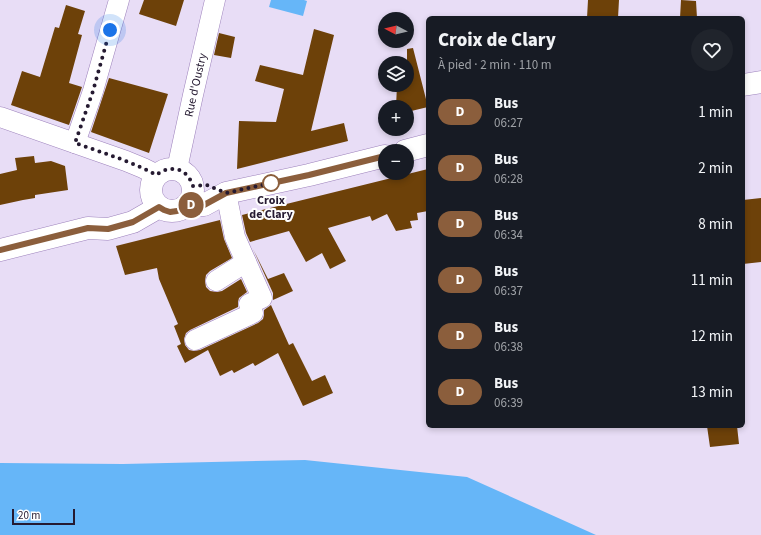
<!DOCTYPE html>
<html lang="fr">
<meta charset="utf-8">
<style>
body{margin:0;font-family:"Source Sans 3",sans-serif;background:#20242c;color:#f1f3f6;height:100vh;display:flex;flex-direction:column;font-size:15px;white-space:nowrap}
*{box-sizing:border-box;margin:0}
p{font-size:13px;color:#9ea1a6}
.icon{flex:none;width:22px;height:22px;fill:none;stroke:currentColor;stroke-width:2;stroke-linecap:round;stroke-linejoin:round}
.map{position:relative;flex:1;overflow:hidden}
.drawer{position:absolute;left:426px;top:16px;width:319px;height:412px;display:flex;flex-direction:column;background:#171b24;border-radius:6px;box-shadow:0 2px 6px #0003}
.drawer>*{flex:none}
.badge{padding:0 8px;border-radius:13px;font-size:14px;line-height:26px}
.needle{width:26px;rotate:277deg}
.buttons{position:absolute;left:378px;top:12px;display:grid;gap:8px}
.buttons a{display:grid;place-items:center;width:36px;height:36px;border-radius:50%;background:#171b24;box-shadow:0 2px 6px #0003;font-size:20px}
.scale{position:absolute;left:12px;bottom:10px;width:63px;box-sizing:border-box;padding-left:4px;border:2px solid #251a31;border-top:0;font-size:11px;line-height:14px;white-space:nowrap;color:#251a31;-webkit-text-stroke:3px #fff;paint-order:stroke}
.you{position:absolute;width:20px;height:20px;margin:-10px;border:3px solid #fff;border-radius:50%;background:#1a73e8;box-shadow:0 0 0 6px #1a73e833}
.map>.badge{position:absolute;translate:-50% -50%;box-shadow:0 0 0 2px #fff}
.round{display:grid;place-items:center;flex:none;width:42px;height:42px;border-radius:21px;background:#20242c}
.head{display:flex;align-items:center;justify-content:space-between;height:68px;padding:0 12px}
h1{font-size:19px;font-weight:800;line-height:30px}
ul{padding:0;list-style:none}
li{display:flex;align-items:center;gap:12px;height:56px;padding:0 12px}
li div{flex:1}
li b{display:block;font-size:15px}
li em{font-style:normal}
li .badge{min-width:44px;font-weight:700;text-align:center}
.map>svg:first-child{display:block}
</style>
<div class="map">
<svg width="761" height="535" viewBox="0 0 761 535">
<rect width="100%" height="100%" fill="#e8ddf6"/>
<path fill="#66b6f8" d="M 271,0 L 304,0 L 307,1 L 303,16 L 269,7 Z
M 305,460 L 467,477 L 596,535 L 0,535 L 0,463 L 123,464 Z"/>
<path fill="#6d4109" d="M 144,0 L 184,0 L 176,26 L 139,14 Z
M 588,0 L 619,0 L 618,18 L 587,18 Z
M 681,0 L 696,1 L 697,18 L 680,18 Z
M 66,5 L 85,11 L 78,34 L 82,35 L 69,83 L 82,87 L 69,125 L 11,105 L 22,71 L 40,77 L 55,27 L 59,28 Z
M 314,29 L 334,35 L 311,131 L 344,123 L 348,141 L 237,169 L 239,121 L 276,122 L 284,89 L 255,81 L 260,65 L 303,75 Z
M 219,33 L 235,37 L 231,58 L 214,55 Z
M 413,48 L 428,107 L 407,112 L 407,107 L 396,107 L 397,85 L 407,85 L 407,49 Z
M 109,78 L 168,94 L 149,153 L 91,132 Z
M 34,156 L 35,163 L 51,161 L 65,166 L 68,190 L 35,195 L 35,198 L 23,200 L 0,205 L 0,174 L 17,170 L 15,158 Z
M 428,169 L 428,211 L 417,213 L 418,220 L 410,221 L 412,228 L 396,231 L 387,214 L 372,221 L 370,216 L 328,228 L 346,261 L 330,269 L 322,253 L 306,262 L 289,231 L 250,242 L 246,233 L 242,215 Z
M 761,198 L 761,262 L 743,264 L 743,200 Z
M 220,220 L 224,239 L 232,258 L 210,271 L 206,275 L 205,281 L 206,287 L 210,291 L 217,292 L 222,291 L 241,279 L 247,292 L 239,298 L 238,302 L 238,307 L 190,330 L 186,333 L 184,339 L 185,345 L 189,350 L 194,351 L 200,350 L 258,323 L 263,319 L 264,315 L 264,310 L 271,305 L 289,345 L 293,343 L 312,381 L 325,375 L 333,393 L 303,406 L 278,353 L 255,366 L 253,363 L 234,373 L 232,370 L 220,376 L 208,350 L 185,363 L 177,346 L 181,344 L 174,326 L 178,324 L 159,279 L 157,268 L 125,275 L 116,246 Z
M 253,249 L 268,279 L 284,273 L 293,291 L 273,300 L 273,293 Z
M 707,426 L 737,426 L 739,444 L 710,447 Z"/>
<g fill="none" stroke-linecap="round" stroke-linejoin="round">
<defs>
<g id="street">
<path d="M 0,117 L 126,161 L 143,168 L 157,175"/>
<path d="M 75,143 L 93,91 L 119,0"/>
<path id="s1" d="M 177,169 L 193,95 L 215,0"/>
<path d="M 216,281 L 246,262"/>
<path d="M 195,340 L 253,313 L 249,304 L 262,298 L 235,237 L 226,193"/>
</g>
<path id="secondary" d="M 743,85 L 761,82
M 405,151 L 428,145
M151 190a21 21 0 1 1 42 0a21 21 0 1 1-42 0Z
M 188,205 L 204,205 L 226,193 L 309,175 L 385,156
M 0,250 L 88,228 L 108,229 L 133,222 L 159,207"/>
</defs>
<use href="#street" stroke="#9d82bc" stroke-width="21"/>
<use href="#secondary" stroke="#9d82bc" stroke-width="23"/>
<use href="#street" stroke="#fff" stroke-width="20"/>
<use href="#secondary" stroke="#fff" stroke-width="22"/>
</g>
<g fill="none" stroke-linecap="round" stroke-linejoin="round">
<defs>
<path id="line" d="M 0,250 L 88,228 L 108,229 L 133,222 L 159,207 L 164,210 L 170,212 L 177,211 L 183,209 L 188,205 L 204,205 L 226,193 L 309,175 L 385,156"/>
</defs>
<use href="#line" stroke="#fff" stroke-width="9"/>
<use href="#line" stroke="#8b5e3c" stroke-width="6"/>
<path stroke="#251a31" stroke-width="4" stroke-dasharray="0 7.2" d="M 110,30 L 93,91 L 75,143 C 103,153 131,161 156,175 C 171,164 187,168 193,186 L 207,185 L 226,193 L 271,183"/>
</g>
<circle fill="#fff" stroke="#8b5e3c" stroke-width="2" cx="271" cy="183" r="8"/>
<g text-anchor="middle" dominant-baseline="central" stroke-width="4" stroke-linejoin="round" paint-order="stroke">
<g font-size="12" fill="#251a31" stroke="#fff">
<text stroke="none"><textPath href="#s1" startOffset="86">Rue d'Oustry</textPath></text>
</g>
<g font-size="12" font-weight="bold" fill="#251a31" stroke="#fff">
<text x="271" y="200">Croix<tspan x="271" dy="14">de Clary</tspan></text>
</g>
</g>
</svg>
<div class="buttons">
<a><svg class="needle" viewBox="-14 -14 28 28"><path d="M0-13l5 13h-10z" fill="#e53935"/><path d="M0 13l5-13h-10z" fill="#9ea1a6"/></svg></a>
<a><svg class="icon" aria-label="layers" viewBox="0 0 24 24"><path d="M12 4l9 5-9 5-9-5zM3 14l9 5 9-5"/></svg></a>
<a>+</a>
<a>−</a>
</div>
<div class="scale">20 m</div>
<div class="you" style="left:110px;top:30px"></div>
<b class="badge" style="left:191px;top:205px;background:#8b5e3c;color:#fff">D</b>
<section class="drawer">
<div class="head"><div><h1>Croix de Clary</h1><p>À pied · 2 min · 110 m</p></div><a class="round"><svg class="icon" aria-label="heart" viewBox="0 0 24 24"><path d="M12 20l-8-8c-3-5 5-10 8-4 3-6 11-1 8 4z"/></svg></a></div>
<ul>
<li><span class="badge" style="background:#8b5e3c;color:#fff">D</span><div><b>Bus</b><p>06:27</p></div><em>1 min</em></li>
<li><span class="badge" style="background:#8b5e3c;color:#fff">D</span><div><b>Bus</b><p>06:28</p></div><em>2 min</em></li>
<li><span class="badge" style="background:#8b5e3c;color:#fff">D</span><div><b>Bus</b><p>06:34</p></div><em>8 min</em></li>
<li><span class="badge" style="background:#8b5e3c;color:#fff">D</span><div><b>Bus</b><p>06:37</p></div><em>11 min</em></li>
<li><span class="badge" style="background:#8b5e3c;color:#fff">D</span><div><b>Bus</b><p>06:38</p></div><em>12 min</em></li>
<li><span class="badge" style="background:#8b5e3c;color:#fff">D</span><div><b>Bus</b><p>06:39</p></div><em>13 min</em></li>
</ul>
</section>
</div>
